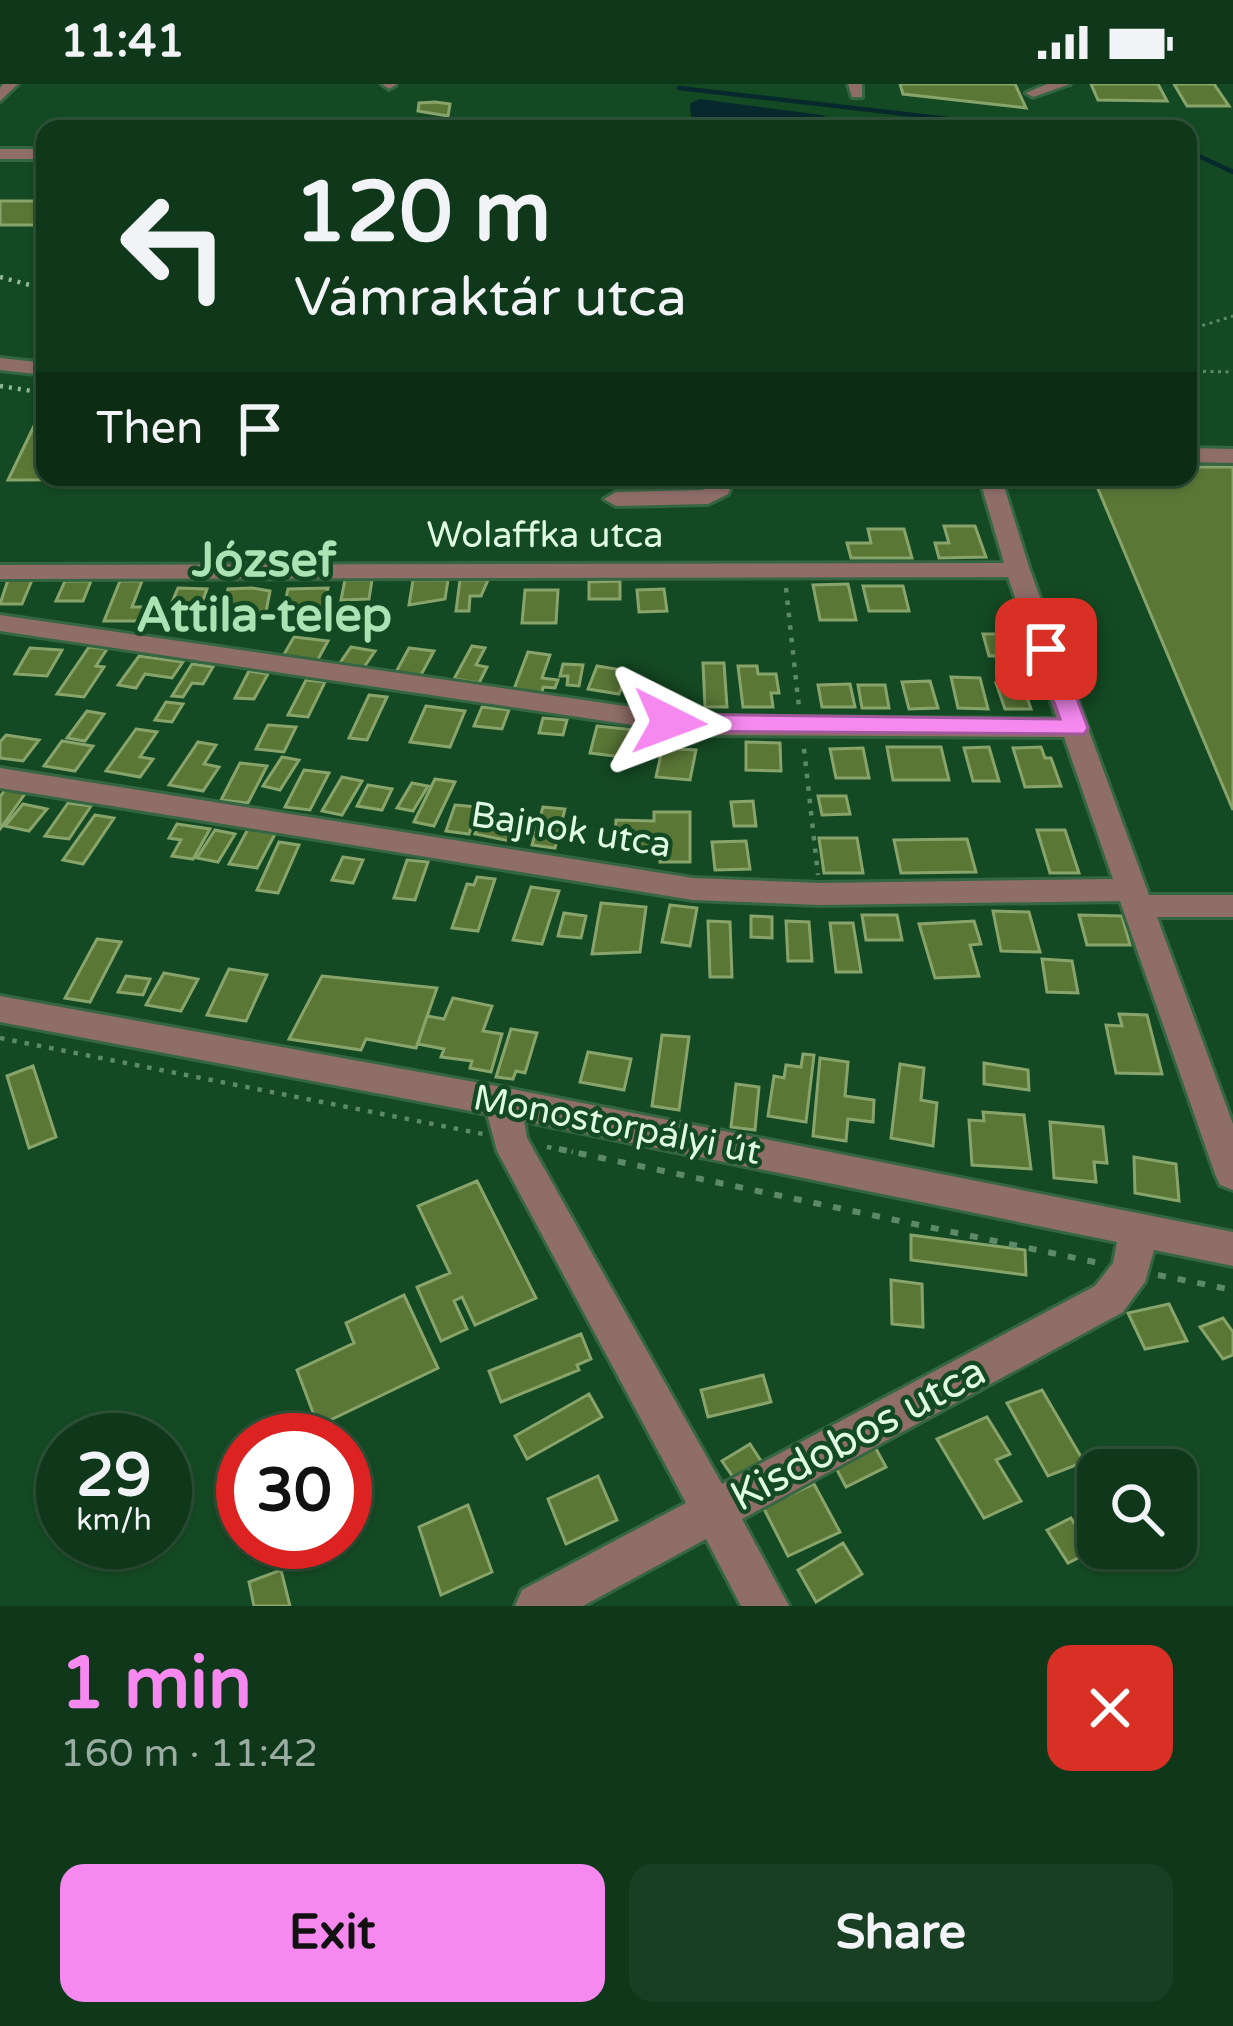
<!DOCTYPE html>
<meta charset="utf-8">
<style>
:root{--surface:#0f381a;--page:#183f23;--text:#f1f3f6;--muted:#9baca2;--line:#2f5239;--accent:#f589ef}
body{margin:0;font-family:"Varela Round",sans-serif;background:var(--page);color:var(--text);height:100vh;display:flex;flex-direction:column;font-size:45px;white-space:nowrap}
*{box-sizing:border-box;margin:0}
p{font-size:39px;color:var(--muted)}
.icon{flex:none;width:66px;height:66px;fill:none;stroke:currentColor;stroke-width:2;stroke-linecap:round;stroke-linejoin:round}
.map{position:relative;height:1522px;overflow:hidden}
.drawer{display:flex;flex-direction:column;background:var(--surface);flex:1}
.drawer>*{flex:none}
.guide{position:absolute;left:36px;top:36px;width:1161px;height:366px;border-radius:24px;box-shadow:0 3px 9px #0004,0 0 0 3px var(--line);background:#0f381a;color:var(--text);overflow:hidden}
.buttons{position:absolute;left:1077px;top:1365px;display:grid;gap:24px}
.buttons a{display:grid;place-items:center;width:120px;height:120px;border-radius:24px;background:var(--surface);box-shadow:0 3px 9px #0004,0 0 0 3px var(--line);font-size:60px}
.speed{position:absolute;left:36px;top:1329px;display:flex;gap:24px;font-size:60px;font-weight:700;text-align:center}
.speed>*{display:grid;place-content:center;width:156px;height:156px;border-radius:50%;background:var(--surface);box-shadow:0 3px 9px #0004,0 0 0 3px var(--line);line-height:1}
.speed small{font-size:30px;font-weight:400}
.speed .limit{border:18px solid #d22;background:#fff;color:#111}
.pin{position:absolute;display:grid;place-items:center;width:102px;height:102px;color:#fff;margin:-51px;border-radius:24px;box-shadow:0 6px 18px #0006}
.me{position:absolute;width:132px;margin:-66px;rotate:93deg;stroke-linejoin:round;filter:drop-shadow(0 0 9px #0008)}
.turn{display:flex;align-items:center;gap:42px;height:252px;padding:0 60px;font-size:54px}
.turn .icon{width:156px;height:156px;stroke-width:2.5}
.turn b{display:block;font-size:84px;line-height:102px}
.then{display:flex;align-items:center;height:114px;padding:0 60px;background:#0003;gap:24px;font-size:45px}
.round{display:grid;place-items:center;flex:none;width:126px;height:126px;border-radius:24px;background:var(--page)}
.head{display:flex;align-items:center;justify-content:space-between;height:204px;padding:0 60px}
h1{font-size:72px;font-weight:700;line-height:90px;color:var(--accent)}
.button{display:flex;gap:24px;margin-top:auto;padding:24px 60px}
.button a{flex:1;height:138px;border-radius:24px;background:var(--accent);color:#111;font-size:48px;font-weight:700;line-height:138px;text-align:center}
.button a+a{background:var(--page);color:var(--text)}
.status{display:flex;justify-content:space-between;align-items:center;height:84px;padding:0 60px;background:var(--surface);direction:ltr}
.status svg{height:33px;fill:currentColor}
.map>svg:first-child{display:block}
.water{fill:#07292e}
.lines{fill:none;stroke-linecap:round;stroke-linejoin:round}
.stream{stroke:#07292e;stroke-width:4.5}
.building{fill:#5a7736;stroke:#89a46b;stroke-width:3}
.minor-casing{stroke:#346642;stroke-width:6}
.path-far2{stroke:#5c8967;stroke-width:3;stroke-dasharray:3 4.5;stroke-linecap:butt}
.path-far1{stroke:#5c8967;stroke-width:4.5;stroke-dasharray:4.5 8;stroke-linecap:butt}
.path{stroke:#5c8967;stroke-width:6;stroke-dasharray:8 12;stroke-linecap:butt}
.minor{fill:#8f6e68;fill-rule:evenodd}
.rail{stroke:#93b99b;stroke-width:4.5;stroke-dasharray:3 6;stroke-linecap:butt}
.route{fill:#f589ef;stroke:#9f599b;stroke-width:3}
.labels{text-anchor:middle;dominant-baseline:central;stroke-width:9;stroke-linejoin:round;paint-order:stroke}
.street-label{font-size:36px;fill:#dffbe3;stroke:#144a23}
.near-street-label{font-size:42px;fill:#dffbe3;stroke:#144a23}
.district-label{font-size:48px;font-weight:bold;fill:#abe3b4;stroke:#144a23}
</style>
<div class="status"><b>11:41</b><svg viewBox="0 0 49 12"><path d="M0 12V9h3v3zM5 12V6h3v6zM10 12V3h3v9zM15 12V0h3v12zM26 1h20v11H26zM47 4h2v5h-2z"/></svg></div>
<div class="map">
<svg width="1233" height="1522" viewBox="0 0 1233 1522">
<rect width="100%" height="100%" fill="#144a23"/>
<!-- water -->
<path class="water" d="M700 15 822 31 830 35 833 45H692L690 19Z"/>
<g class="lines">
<!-- stream -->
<path class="stream" d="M679 4 1035 45
M1188 67 1233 88"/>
</g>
<!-- building -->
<path class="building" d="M900 0H1015L1026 24 903 10Z
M1091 0H1158L1167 17 1098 16Z
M1174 0H1214L1229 22H1187Z
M435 18 450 20 448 32 418 27 419 19Z
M0 117H45V141H0Z
M45 319V393L614 395 8 396Z
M1188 383H1233V726L1093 393H1188Z
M944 442H975L986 473 939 474 935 459H949Z
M868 445H904L912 474H851L847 459H871Z
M8 496H32L22 520H0Z
M345 496H372L369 515 341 516Z
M413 496H448L445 515 409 521Z
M460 496H488L481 512H470L469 527H456Z
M65 497H91L83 517H56Z
M120 497H142L132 523H147L142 537H104Z
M620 497V515H589V498Z
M848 500 856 536H820L813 501Z
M863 502H903L909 527H869Z
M178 504 207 505 200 524 170 523Z
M252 504 270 507 266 528 222 530 228 505Z
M328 504 320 534H296L298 522 284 523 288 505Z
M664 505 667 527 639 528 637 506Z
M525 506H558L556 539H522Z
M983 550H1014L1021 572H989Z
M294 553 328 557 317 577 283 572Z
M472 562 485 564 476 581 487 583 479 599 454 595Z
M89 563 107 565 96 582 104 583 84 613 57 610Z
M351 563 375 567 364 583 340 579Z
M30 564 62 566 47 592 15 590Z
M409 564 434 567 421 591 396 588Z
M528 568 550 571 542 594 558 596 555 604 543 603 542 609 514 605Z
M139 572 183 578 172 594 145 590 136 604 118 601Z
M703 579H724L727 623H705Z
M192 580 213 583 203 600 192 599 183 613 172 612Z
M563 580 583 581 579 602 567 601 568 592H560Z
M597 582 628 587 619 610 588 605Z
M738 582H757L758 590H776L779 609H771L773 623H743Z
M249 587 268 590 254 615 235 614Z
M951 593 980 594 988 625 958 624Z
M306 596 325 598 308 633 288 631Z
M930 597 938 624 909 625 902 598Z
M996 599H1022L1031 625H1005Z
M850 600 855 623H822L818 601Z
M858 601H885L889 624H862Z
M369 611 387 613 367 656 349 654Z
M166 618 183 620 172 638 155 636Z
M426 622 465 627 450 663 410 658Z
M482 623 509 626 502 645 474 642Z
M87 627 104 630 85 657 67 654Z
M543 634 567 636 563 651 539 649Z
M268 641 296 643 284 668 256 665Z
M597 642 636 646 630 674 590 669Z
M136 645 157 648 140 673 153 675 140 693 106 687Z
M6 651 39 656 23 677 0 674V658Z
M665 652 682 654 680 665 696 666 690 696 656 693Z
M62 657 93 662 75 687 44 682Z
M198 658 216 661 204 680 219 683 203 707 169 701Z
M746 658 780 659 781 687 746 686Z
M887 663H941L949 696H893Z
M989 663 999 697H973L964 664Z
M1041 663 1045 674H1051L1061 702 1025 703 1013 664Z
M863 664 869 694H836L830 665Z
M282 673 299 676 280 706 263 702Z
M240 679 267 682 248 719 221 716Z
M304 686 329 689 310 726 285 723Z
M342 693 362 697 342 731 322 727Z
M435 695 455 698 434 742 414 738Z
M412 699 428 702 413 727 397 724Z
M368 701 392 705 382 726 357 722Z
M6 704 27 707 0 745V713Z
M818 712H846L850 730 822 731Z
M753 717 756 742H734L731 718Z
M68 719 91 722 69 755 45 752Z
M23 720 47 725 29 747 5 742Z
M455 721 478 723 469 750 446 747Z
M543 723 565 725 555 764 532 761Z
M487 727 521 733 510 757 475 750Z
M654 728H690V778H660V765H633V755H615L616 736 654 737Z
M95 731 114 734 83 780 63 776Z
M177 740 210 745 193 775 172 772 181 756 169 754Z
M248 745 275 750 257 784 229 780Z
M215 746 235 750 218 778 197 774Z
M1037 746H1065L1079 789H1050Z
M819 754H857L863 789H824Z
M967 755 976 788 901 789 894 756Z
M746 757 750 785 715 786 712 758Z
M279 758 299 761 278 809 257 806Z
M343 773 363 776 353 799 332 796Z
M407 776 428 778 415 816 394 814Z
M477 793 495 795 478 847 452 844 467 800 474 801Z
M531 803 559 807 542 860 513 856Z
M601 819 646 823 640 868 592 870Z
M670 821 697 824 690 862 662 858Z
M993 827 1029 828 1040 868 1001 867Z
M564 829 586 832 581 854 558 852Z
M862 831H897L902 856H866Z
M1079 831 1122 832 1130 861H1087Z
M751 832 772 833V854L751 853Z
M708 837 730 838 732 893H710Z
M786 837 809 838 812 877H788Z
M974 837 981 860 970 861 979 892 935 894 919 840Z
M830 839H853L861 888H836Z
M97 855 121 858 90 918 65 914Z
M1042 875 1072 877 1078 909 1047 908Z
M229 885 267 891 246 937 207 931Z
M164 889 198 895 181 927 146 921Z
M126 892 150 895 143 911 118 908Z
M322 892 437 904 416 964 366 955 361 966 289 955Z
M453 914 492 922 483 947 502 950 491 988 470 984 472 977 441 973 444 965 418 960 427 932 444 935Z
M1119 930 1147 931 1162 990 1116 989 1106 941 1122 942Z
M511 945 537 949 525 989 516 987 513 995 496 993Z
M662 951 689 953 679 1026 652 1022Z
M588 968 631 975 624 1006 580 998Z
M803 970 814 971 806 1038 768 1032 774 992 784 994 786 981 801 983Z
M820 974 848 978 845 1012 874 1016 873 1038 848 1035 846 1057 813 1052Z
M984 979 1028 986 1029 1006 984 1000Z
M900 980 924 984 921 1016 937 1019 933 1062 891 1054Z
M33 982 56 1053 29 1064 7 992Z
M736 1000 759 1003 755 1046 731 1043Z
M983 1028 1024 1031 1031 1085 972 1081 969 1036 984 1037Z
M1050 1038 1103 1043 1107 1079 1094 1078 1096 1098 1054 1094Z
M1134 1073 1176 1080 1179 1117 1135 1109Z
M477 1097 536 1214 475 1241 462 1213 454 1217 467 1245 441 1257 417 1203 450 1189 418 1122Z
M911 1151 1025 1166 1026 1191 911 1176Z
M891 1196 922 1200 923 1243 892 1240Z
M404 1211 438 1284 318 1342 297 1286 354 1259 346 1239Z
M1169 1220 1187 1257 1145 1265 1128 1229Z
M1223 1234 1233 1248V1271L1223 1275 1200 1243Z
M581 1250 591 1275 577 1281 579 1286 501 1318 489 1287Z
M763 1291 771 1318 708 1333 701 1306Z
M1042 1306 1084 1378 1048 1392 1007 1319Z
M589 1310 602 1333 527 1375 515 1352Z
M987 1333 1010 1370 996 1376 1021 1417 984 1434 937 1355Z
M750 1360 763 1380 735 1396 722 1377Z
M875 1363 886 1383 846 1403 835 1382Z
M598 1392 617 1436 566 1460 548 1415Z
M814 1400 840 1448 788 1472 763 1423Z
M468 1421 492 1488 441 1511 419 1443Z
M1071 1434 1092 1467 1068 1479 1047 1446Z
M843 1459 862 1490 816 1518 798 1486Z
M281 1486 290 1522H254L249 1498Z"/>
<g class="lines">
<defs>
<path id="minor" d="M3 0H18L0 17V4Z
M382 0H396V1L389 5Z
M848 0H862V13H852Z
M1047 0H1070L1033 13 1026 9Z
M0 65H45V75H0Z
M0 274 45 279V291L0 286Z
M1188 364 1233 365V379L1188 378Z
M713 393H735L728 410 708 420 616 422 604 415 616 408 703 406Z
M979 393H1001L1030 486 1149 811H1233V833H1157L1233 1040V1106L1220 1101 1215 1090 1120 817 820 821 693 816 0 704V684L693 794 820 799 1113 795 1064 653 700 651 0 547V531L700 633 1057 635 1008 493 0 495V481L1004 479Z
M0 912 502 1003 1233 1148V1182L1154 1166 1145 1198 1123 1228 742 1435 789 1522H741L706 1455 583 1522H515L522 1506 686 1419 497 1067 487 1030 0 938ZM524 1037 1117 1158 1113 1179 1095 1202 722 1400 527 1054Z"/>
</defs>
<!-- minor casing -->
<use href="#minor" class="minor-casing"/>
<!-- path-far2 -->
<path class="path-far2" d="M1188 246 1233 232
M1188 287 1233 288"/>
<!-- path-far1 -->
<path class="path-far1" d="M786 504 799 624
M804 665 818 791
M0 954 483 1050
M547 1063 573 1068"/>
<!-- path -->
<path class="path" d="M559 1065 1099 1179
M1158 1191 1233 1206"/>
<!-- minor -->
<use href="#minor" class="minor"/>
<!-- rail -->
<path class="rail" d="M0 193 45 205
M0 302 45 309"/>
</g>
<!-- route -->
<path class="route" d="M1046 558 1058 565 1088 644 1084 650 669 647 656 638 669 630 1060 635 1035 565Z"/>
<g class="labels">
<!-- street labels -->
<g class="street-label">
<text x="545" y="451">Wolaffka utca</text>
<text transform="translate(571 746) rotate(9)">Bajnok utca</text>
<text transform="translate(617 1041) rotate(11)">Monostorpályi út</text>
</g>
<!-- near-street labels -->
<g class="near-street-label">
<text transform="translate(858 1350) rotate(-28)">Kisdobos utca</text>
</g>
<!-- district labels -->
<g class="district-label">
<text x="264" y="477">József<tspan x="264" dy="55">Attila-telep</tspan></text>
</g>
</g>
</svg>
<div class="buttons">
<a><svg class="icon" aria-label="search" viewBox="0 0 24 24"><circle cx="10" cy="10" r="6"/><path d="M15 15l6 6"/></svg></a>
</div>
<div class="speed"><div>29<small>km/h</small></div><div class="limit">30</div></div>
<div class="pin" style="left:1046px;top:565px;background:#d93025"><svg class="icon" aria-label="arrive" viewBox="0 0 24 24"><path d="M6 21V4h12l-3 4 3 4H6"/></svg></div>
<svg class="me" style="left:669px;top:638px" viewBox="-20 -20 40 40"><path d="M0-17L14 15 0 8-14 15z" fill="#f589ef" stroke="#fff" stroke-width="4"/></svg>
<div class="guide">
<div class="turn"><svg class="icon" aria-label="left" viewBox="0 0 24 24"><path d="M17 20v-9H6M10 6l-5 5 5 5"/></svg><div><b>120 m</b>Vámraktár utca</div></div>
<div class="then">Then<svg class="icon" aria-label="arrive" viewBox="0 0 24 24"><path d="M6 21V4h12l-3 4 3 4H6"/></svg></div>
</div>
</div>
<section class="drawer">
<div class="head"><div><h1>1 min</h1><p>160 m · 11:42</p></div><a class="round" style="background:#d93025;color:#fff"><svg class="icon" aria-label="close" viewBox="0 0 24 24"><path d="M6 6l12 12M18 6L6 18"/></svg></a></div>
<div class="button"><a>Exit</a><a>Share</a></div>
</section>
